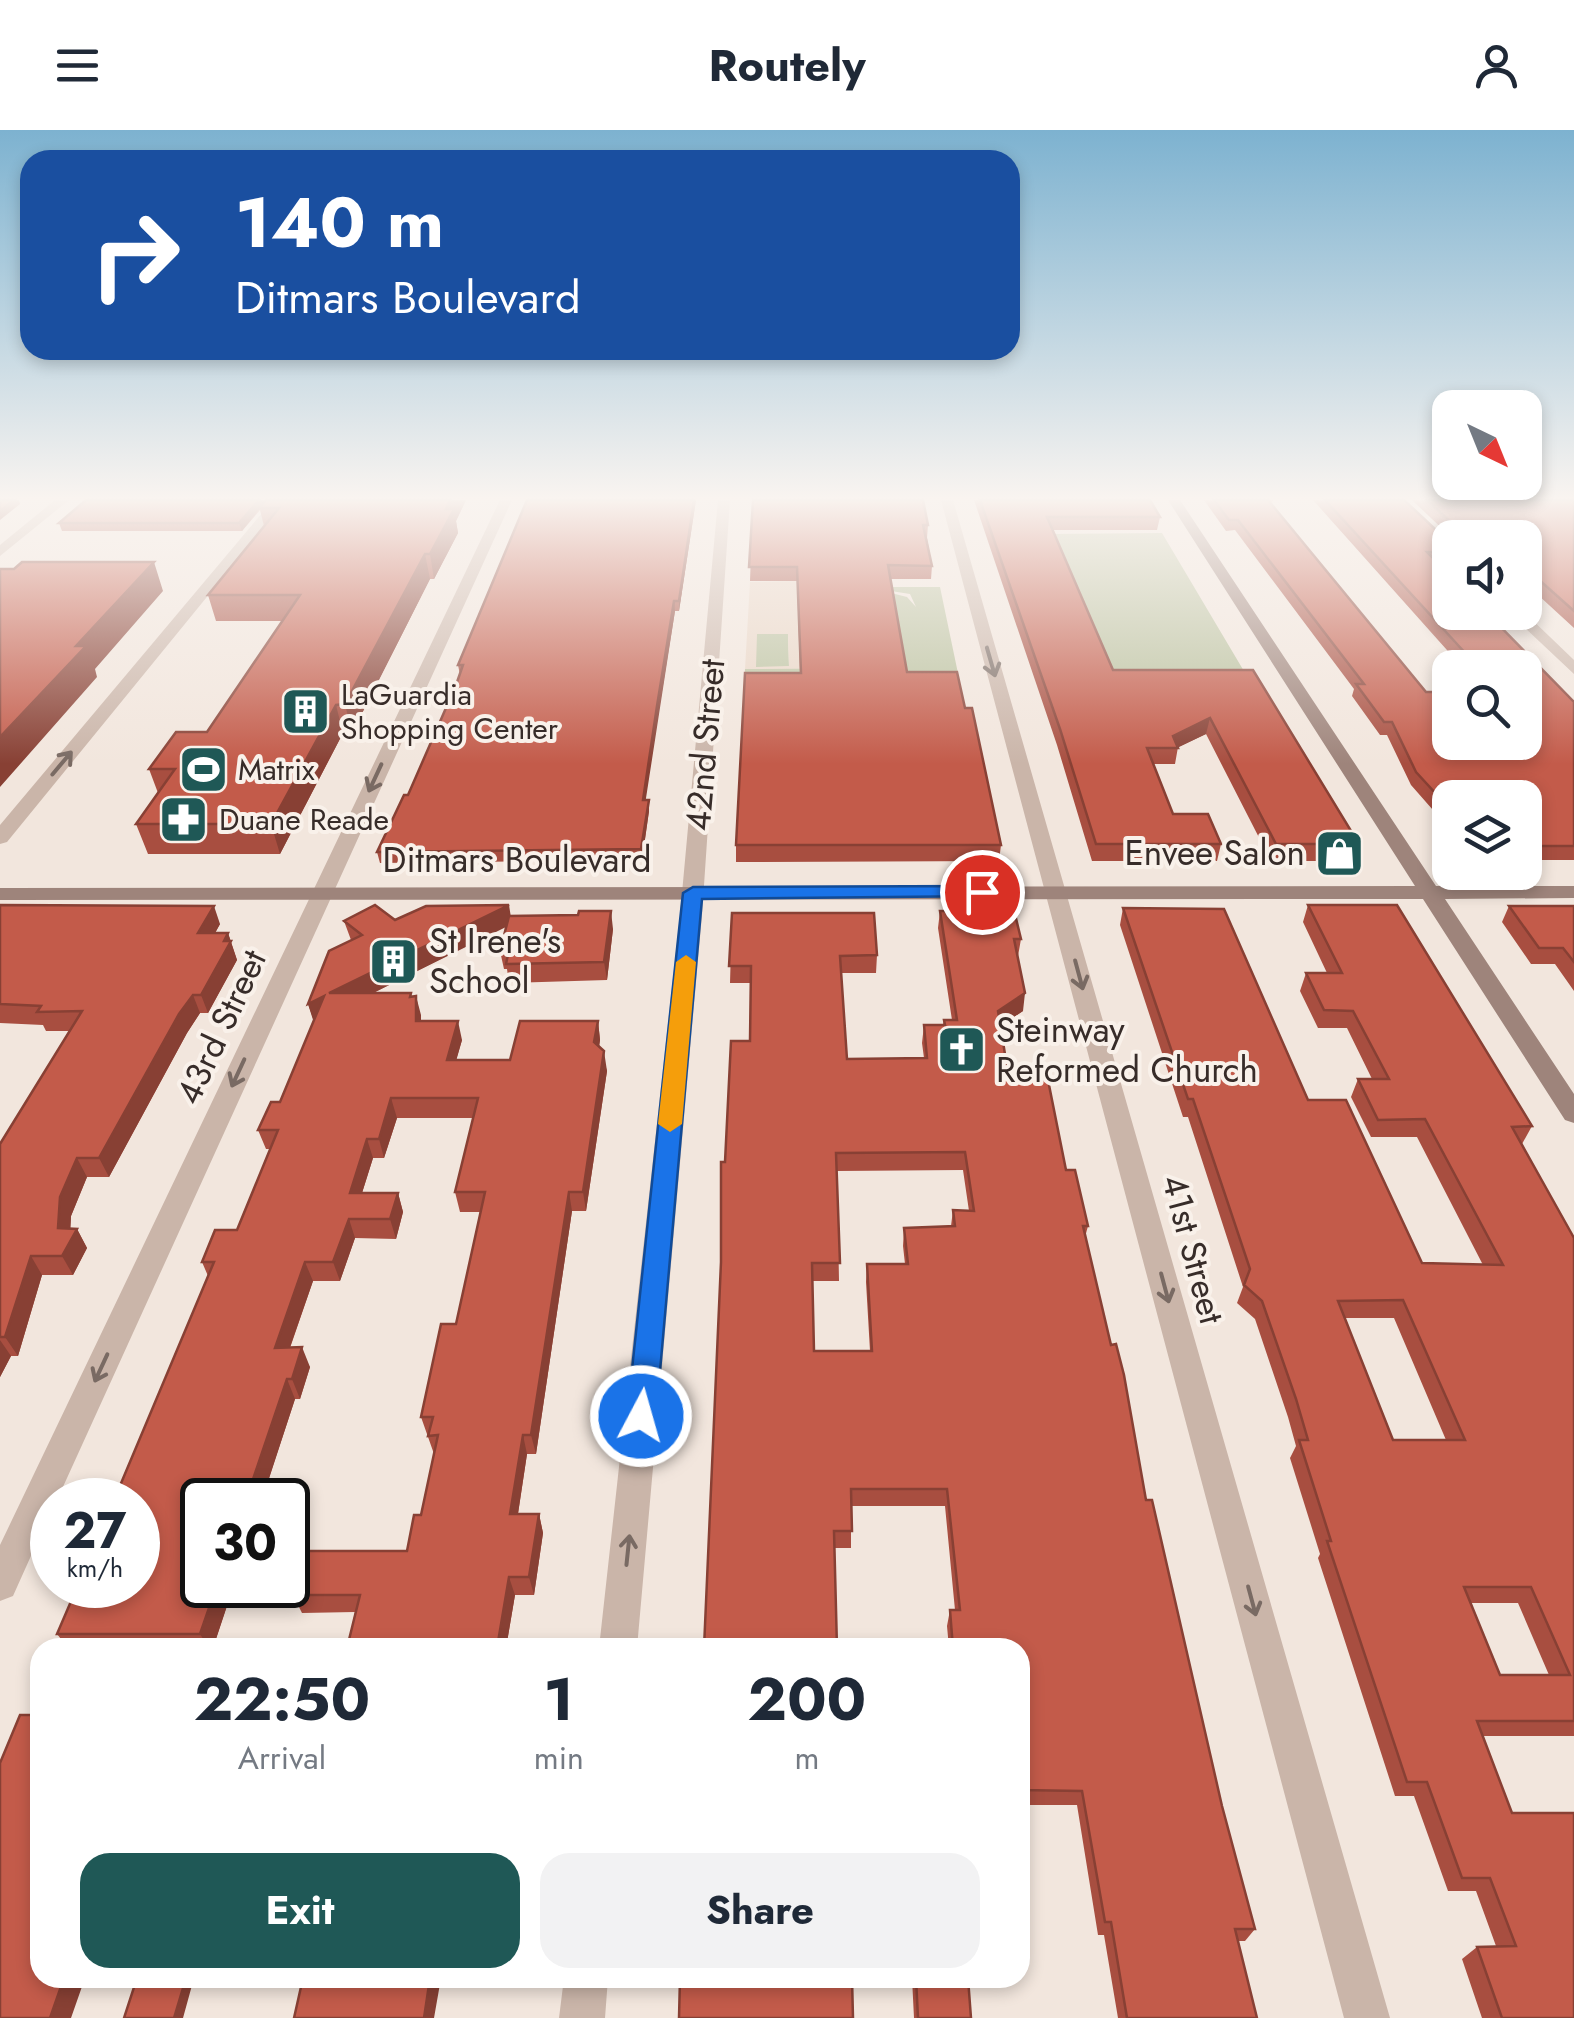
<!DOCTYPE html>
<style>
:root{--surface:#fff;--page:#f2f2f3;--text:#1f2937;--muted:#747a83;--accent:#1f5856}
body{margin:0;font-family:Jost,sans-serif;background:var(--page);color:var(--text);height:100vh;display:flex;flex-direction:column;font-size:38px;white-space:nowrap}
*{box-sizing:border-box;margin:0}
p{font-size:32px;color:var(--muted)}
.icon{flex:none;width:55px;height:55px;fill:none;stroke:currentColor;stroke-width:2;stroke-linecap:round;stroke-linejoin:round}
.map{position:relative;flex:1;overflow:hidden}
.side{position:absolute;left:30px;top:1508px;width:1000px;height:350px;display:flex;flex-direction:column;background:var(--surface);border-radius:30px;box-shadow:0 5px 15px #0003}
.side>*{flex:none}
.top-card{position:absolute;left:20px;top:20px;width:1000px;height:210px;border-radius:30px;box-shadow:0 5px 15px #0003;background:#1a4fa0;color:#fff;overflow:hidden}
.needle{width:65px;rotate:137deg}
.tools{position:absolute;left:1432px;top:260px;display:grid;gap:20px}
.tools a{display:grid;place-items:center;width:110px;height:110px;border-radius:20px;background:var(--surface);box-shadow:0 5px 15px #0003;font-size:50px}
.speed{position:absolute;left:30px;top:1348px;display:flex;gap:20px;font-size:50px;font-weight:700;text-align:center}
.speed>*{display:grid;place-content:center;width:130px;height:130px;border-radius:50%;background:var(--surface);box-shadow:0 5px 15px #0003;line-height:1}
.speed small{font-size:25px;font-weight:400}
.speed .limit{border:5px solid #111;border-radius:15px;background:#fff;color:#111}
.pin{position:absolute;display:grid;place-items:center;width:85px;height:85px;color:#fff;margin:-42px;border:5px solid #fff;border-radius:50%;box-shadow:0 2px 10px #0007}
.me{position:absolute;width:110px;margin:-55px;rotate:6deg;stroke-linejoin:round;filter:drop-shadow(0 0 8px #0008)}
.turn{display:flex;align-items:center;gap:35px;height:210px;padding:0 50px;font-size:45px}
.turn .icon{width:130px;height:130px;stroke-width:2.5}
.turn b{display:block;font-size:70px;line-height:85px}
.eta{display:flex;justify-content:space-evenly;align-items:center;height:170px;text-align:center}
.eta b{font-size:60px;font-weight:700;line-height:70px}
.primary-button{display:flex;gap:20px;margin-top:auto;padding:20px 50px}
.primary-button a{flex:1;height:115px;border-radius:30px;background:var(--accent);color:#fff;font-size:40px;font-weight:700;line-height:115px;text-align:center}
.primary-button a+a{background:var(--page);color:var(--text)}
header{display:flex;justify-content:space-between;align-items:center;height:130px;padding:0 50px;background:var(--surface);font-size:45px;font-weight:700}
.map>svg:first-child{display:block}
.green{fill:#b9c19e}
.plaza{fill:#e9d5c5;fill-rule:evenodd}
.lines{fill:none;stroke-linecap:round;stroke-linejoin:round}
.street{fill:#cab5a9;fill-rule:evenodd}
.secondary{fill:#9e847b;fill-rule:evenodd}
.wall{fill:#a84e40;fill-rule:evenodd}
.shaded-wall{fill:#884034}
.building{fill:#c35b4a;stroke:#884034;stroke-width:2.5;fill-rule:evenodd}
.oneway{stroke:#796a63}
.route{fill:#1a73e8;stroke:#114b97;stroke-width:2.5}
.slow{fill:#f59e0b}
.labels{text-anchor:middle;dominant-baseline:central;stroke-width:8;stroke-linejoin:round;paint-order:stroke}
.far-poi-label{font-size:30px;fill:#372c29;stroke:#f9f1ea;text-anchor:start}
.street-label{font-size:35px;fill:#372c29;stroke:#f9f1ea}
.poi-label{font-size:35px;fill:#372c29;stroke:#f9f1ea;text-anchor:start}
</style>
<header><svg class="icon" aria-label="menu" viewBox="0 0 24 24"><path d="M4 6h16M4 12h16M4 18h16"/></svg>Routely<svg class="icon" aria-label="person" viewBox="0 0 24 24"><circle cx="12" cy="8" r="4"/><path d="M4 21q1-7 8-7t8 7"/></svg></header>
<div class="map">
<svg width="1574" height="1888" viewBox="0 0 1574 1888">
<rect width="100%" height="100%" fill="#f2e6dd"/>
<!-- green -->
<path class="green" d="M1162 403 1251 553H1112L1049 404Z
M890 457H940L960 553 744 556 745 539 756 538V504H788L789 537H764L902 538 891 463 907 467 916 477 910 464 891 461Z"/>
<!-- plaza -->
<path class="plaza" d="M802 451 803 466H797L798 479 820 521H799L800 536 903 538 745 539 750 452ZM757 504H788L789 536 756 537Z"/>
<g class="lines">
<!-- street -->
<path class="street" d="M55 370H69L0 426V415Z
M273 370H286L7 712 0 714V695Z
M500 370H512L57 1370H52V1379L13 1466 0 1471V1415Z
M718 370H730L702 785 637 1518H599L680 785Z
M941 370H953L1390 1888H1344Z
M1508 482H1524L1574 530V544Z
M564 1848H608L605 1888H559Z"/>
<!-- secondary -->
<path class="secondary" d="M1168 370H1180L1436 756H1574V768L1445 769 1574 964V993L1565 990 1423 769 0 770V758L1415 756Z"/>
</g>
<!-- wall -->
<path class="wall" d="M86 370H466L456 391 458 403 434 449H430L352 603H343L280 724H148L136 694 158 663 149 639 207 602 282 491H216L208 465 264 396 260 380 242 401H62L59 393Z
M696 370 679 481H675L658 586 645 670H649V681L642 730 380 733 377 722 408 665 460 545 458 535Z
M753 370 928 395 927 408 932 436 931 449H890L907 542 1001 715 999 731 736 732V715L800 543 797 451H750Z
M974 370H1150L1160 387 1157 400H1053L1113 540H1253L1359 714 1353 731H1271L1206 604 1178 617 1175 634H1153L1173 684 1221 714 1217 731H1092L1057 615Z
M1204 370H1274L1270 373 1450 612 1525 538H1463L1313 370H1404L1450 413V433H1438L1574 572V730H1525V668H1450V711L1444 703 1447 696 1411 655 1387 605H1380L1352 566 1354 559 1235 400 1226 401Z
M1412 370H1574V498L1525 453V408H1452Z
M0 775 220 794 215 803H228L237 830 208 883H200L187 903 109 1047H87L71 1086 70 1098 77 1099 87 1118 73 1145H42L18 1226H11L0 1247V1014L70 901H46L43 895 0 893Z
M1308 775 1532 996 1522 1014 1574 1108V1606H1482L1574 1888H1482L1462 1829 1477 1817 1496 1816 1476 1761H1448L1414 1666H1395L1318 1428 1320 1424 1290 1328 1296 1316 1288 1287 1255 1189 1237 1173 1243 1157 1188 987H1183L1120 795 1123 778 1308 970 1422 1133 1483 1135 1417 1007H1371L1351 967 1358 949H1372L1347 898H1318L1300 861 1306 843H1327L1303 792ZM1345 1188H1394L1446 1310H1393ZM1470 1473H1518L1549 1545H1500Z
M1509 776H1574V861L1555 834H1531L1502 792Z
M940 781 1021 809 1018 826 1023 881 1000 896 1009 949 1066 1040 1088 1096 1085 1107 1146 1370 1222 1676 1255 1799 1245 1811H1238L1257 1888H1118L1104 1805H1098L1077 1675H1020V1518H949L947 1496 950 1480H955L945 1376H851V1418H835L725 1032 750 911 751 853H730L732 783 877 825 876 843H841L847 929 924 928 922 913 924 895H943L944 890H952L938 798ZM963 1040 969 1081 953 1080 951 1096 904 1098 903 1116 905 1134H867L866 1152 870 1221H814L812 1151H839L837 1041Z
M510 786 613 799 607 850 509 853 507 839H504L500 821 506 796 373 863 416 866 421 891 462 910 456 930H510L598 891 600 910 599 916 607 941 586 1081H572L536 1324H527L518 1384H539L543 1403 534 1465H515L506 1518H347L355 1482 302 1483 293 1465 407 1421 421 1385 434 1324 421 1287 456 1194 480 1082H460L455 1062 473 988H397L384 1028H373L362 1063H398L403 1082 396 1109 355 1108 340 1151H313L290 1218 310 1237 300 1269H295L213 1518H68L57 1504 208 1146 202 1132 237 1100 270 1019H266L258 1000 280 972 314 891 308 874 351 810 344 791Z
M912 1848H968L971 1888H914Z"/>
<!-- shaded-wall -->
<path class="shaded-wall" d="M14 370H19L20 374 0 390V381Z
M259 370H266L242 401 239 393Z
M450 370H466L456 391 458 403 434 449 430 424 446 379Z
M694 370H696L679 481V471Z
M425 424 430 449 352 603 345 574Z
M154 432 163 461 95 539 97 547 0 657V607L76 516Z
M674 471 675 481 644 681 643 670Z
M336 575 343 603 280 724 271 694Z
M1210 588 1206 604 1177 618 1173 606Z
M649 670V681L642 730 641 719Z
M509 775 512 794 335 882 329 863Z
M214 776 220 794 205 821 198 803Z
M611 781 613 799 607 850 604 832Z
M228 803 237 830 208 883 201 865Z
M1025 863 1023 881 996 899 998 881Z
M193 865 200 883 187 903 109 1047 99 1028 179 884Z
M324 866 314 893 308 874Z
M416 866 421 885V910L416 891Z
M458 891 462 910 451 949 447 930Z
M598 891 600 910 597 931 594 912Z
M604 921 607 941 586 1081 583 1062Z
M391 968 397 988 384 1028 379 1009Z
M367 1009 373 1028 356 1082 350 1063Z
M77 1028 87 1047 71 1086 70 1111 77 1099 87 1118 73 1145 62 1126 58 1098 60 1067Z
M569 1062 572 1081 536 1324 531 1305Z
M398 1063 403 1082 396 1109 390 1089Z
M349 1089 355 1108 340 1151 333 1132Z
M31 1126 42 1145 18 1226 5 1207Z
M305 1132 313 1151 283 1237 275 1218Z
M0 1210 11 1226 0 1247Z
M302 1217 310 1237 300 1269 292 1249Z
M287 1249 295 1269 262 1370H246Z
M523 1305 527 1324 515 1403 510 1384Z
M539 1384 543 1403 534 1465 529 1447Z
M509 1447 515 1465 506 1518H497Z
M217 1455H234L213 1518H209L200 1504Z
M64 1848H85L71 1888H50Z
M186 1848H194L183 1888H174Z
M430 1848H441L434 1888H424Z"/>
<!-- building -->
<path class="building" d="M0 370H14L0 381Z
M86 370H259L239 393H59Z
M266 370H450L446 379H454L430 424H425L345 574 336 575 271 694H136L175 639H149L176 602H207L300 465H208L279 378H259Z
M527 370H694L679 471H674L657 576 643 670H649L641 719 377 722 404 665H408L456 555 463 535H458Z
M753 370H923L928 395H923L932 436 888 435 907 542H957L965 578H972L1001 715H736L745 543H801L797 437H749Z
M980 370H1150L1160 387H1047L1113 540H1253L1359 714H1276L1210 588 1173 606 1178 618H1147L1173 684H1208L1221 714H1096L1060 599Z
M1214 370H1268L1426 562H1450V612H1525V538H1479L1325 370H1404L1450 413V422H1427L1450 445V482H1486L1574 572V716H1525V668H1450V679L1416 642 1392 592H1384L1356 554H1364L1238 390H1229Z
M1427 370H1574V481L1527 439H1525V408H1456V397Z
M22 432H154L76 516H86L0 607V439H14Z
M1012 772 1021 809H1014L1025 863 998 881 1009 949 1048 950 1066 1040H1075L1088 1096H1083L1111 1215 1116 1214 1124 1245 1146 1370H1152L1222 1676 1255 1799H1235L1257 1888H1127L1111 1792H1105L1082 1661 1020 1660V1518H953L950 1480H960L947 1359H851L852 1401H834L837 1518H704L721 1132V1032H725L731 911H750L751 836H729L732 783H874L877 825 840 826 847 929 927 928 924 895H945L944 890H957L940 781H995ZM965 1022 974 1081 953 1080 955 1096 904 1098 908 1134H867L872 1221H814L812 1133H840L836 1023Z
M0 775 214 776 198 803H228L224 811H231L201 865H193L179 884 99 1028H77L60 1067 58 1098 77 1099 62 1126H31L5 1207H0V1014L82 881 37 882 41 876 0 874Z
M375 775 395 790 426 776 509 775 329 863H411L410 867 416 866V891H458L447 930H510L520 891H598L594 912 604 921 583 1062H569L531 1305H523L510 1384H539L529 1447H509L497 1518H347L360 1465H293L306 1421H407L414 1385H421L438 1305 428 1306 433 1287H421L441 1194H456L485 1062H455L478 968H391L379 1009H367L350 1063H398L390 1089H349L333 1132H305L275 1218 302 1217 292 1249H287L246 1370H202V1455H217L200 1504H57L78 1455H138V1370H114L214 1132H202L215 1100H237L278 1000H258L271 972H280L324 866 308 874 329 821 362 805 344 791Z
M1308 775H1397L1532 996 1512 997 1574 1108V1591H1477L1512 1683H1574V1888H1502L1477 1817 1516 1816 1490 1748H1462L1427 1652H1407L1327 1411H1331L1299 1310H1308L1296 1269 1262 1171 1244 1155 1250 1139 1193 969H1188L1123 778 1224 779 1308 970H1346L1422 1133 1503 1135 1425 989 1378 990 1358 949H1389L1353 881 1324 880 1306 843H1342ZM1403 1170 1465 1310H1393L1338 1171ZM1464 1457H1531L1570 1545H1500Z
M1509 776H1574V832L1563 818H1539Z
M579 781H611L604 832 506 834 509 820 500 821 509 786 578 785Z
M20 1585H40V1848H64L50 1888H0V1633Z
M137 1848H186L174 1888H124Z
M303 1848H430L424 1888H294Z
M680 1848H852L853 1888H679Z
M916 1848H968L971 1888H918Z"/>
<!-- one-way arrows -->
<defs><path id="oneway-shaft" d="M-6 0H5M1.5-3L5.5 0L1.5 3" fill="none" stroke-width="1.6" stroke-linecap="round" stroke-linejoin="round" transform="scale(2.5)"/></defs>
<g class="oneway">
<use href="#oneway-shaft" transform="translate(991 532) rotate(74)"/>
<use href="#oneway-shaft" transform="translate(62 633) rotate(-50)"/>
<use href="#oneway-shaft" transform="translate(375 648) rotate(115)"/>
<use href="#oneway-shaft" transform="translate(1079 845) rotate(75)"/>
<use href="#oneway-shaft" transform="translate(238 943) rotate(115)"/>
<use href="#oneway-shaft" transform="translate(1165 1158) rotate(75)"/>
<use href="#oneway-shaft" transform="translate(101 1238) rotate(115)"/>
<use href="#oneway-shaft" transform="translate(628 1420) rotate(-84)"/>
<use href="#oneway-shaft" transform="translate(1252 1471) rotate(75)"/>
</g>
<!-- sky -->
<linearGradient id="sky" x2="0" y2="1"><stop stop-color="#7db2d0"/><stop offset="0.58" stop-color="#f9f4f0"/><stop offset="1" stop-color="#f9f4f0" stop-opacity="0"/></linearGradient>
<rect width="1574" height="634" fill="url(#sky)"/>
<!-- route -->
<path class="route" d="M982 756 989 758V766L702 769 656 1286 652 1295 641 1299 631 1295 627 1286 683 763 693 757Z"/>
<!-- slow -->
<path class="slow" d="M686 825 696 832 682 994 670 1002 658 994 676 832Z"/>
<!-- icons -->
<defs>
<symbol id="building-square" viewBox="-11 -11 22 22"><rect x="-9" y="-9" width="18" height="18" rx="4" fill="#1f5856" stroke="#f9f1ea"/><path d="M-4-6H4V6H1V3H-1V6H-4ZM-2.5-4.3h1.7v1.8h-1.7ZM.8-4.3h1.7v1.8H.8ZM-2.5-1h1.7V.8h-1.7ZM.8-1h1.7V.8H.8Z" fill="#fff"/></symbol>
<symbol id="stadium-square" viewBox="-11 -11 22 22"><rect x="-9" y="-9" width="18" height="18" rx="4" fill="#1f5856" stroke="#f9f1ea"/><path d="M0-5a6.5 5 0 1 0 0 10a6.5 5 0 1 0 0-10ZM-3.5-1.8h7v3.6h-7Z" fill="#fff"/></symbol>
<symbol id="pharmacy-square" viewBox="-11 -11 22 22"><rect x="-9" y="-9" width="18" height="18" rx="4" fill="#1f5856" stroke="#f9f1ea"/><path d="M-2-6h4v4h4v4h-4v4h-4v-4h-4v-4h4Z" fill="#fff"/></symbol>
<symbol id="shop-square" viewBox="-11 -11 22 22"><rect x="-9" y="-9" width="18" height="18" rx="4" fill="#1f5856" stroke="#f9f1ea"/><path d="M-5-2.5h2.3a2.7 3.5 0 0 1 5.4 0H5L5.5 6h-11ZM-1.5-2.5h3a1.5 2.3 0 0 0-3 0Z" fill="#fff"/></symbol>
<symbol id="church-square" viewBox="-11 -11 22 22"><rect x="-9" y="-9" width="18" height="18" rx="4" fill="#1f5856" stroke="#f9f1ea"/><path d="M-1.2-6h2.4v3.5h3.3v2.4h-3.3V6h-2.4V-.1h-3.3v-2.4h3.3Z" fill="#fff"/></symbol>
</defs>
<g fill-rule="evenodd">
<use href="#building-square" x="278" y="554" width="55" height="55"/>
<use href="#stadium-square" x="176" y="612" width="55" height="55"/>
<use href="#pharmacy-square" x="156" y="662" width="55" height="55"/>
<use href="#shop-square" x="1312" y="696" width="55" height="55"/>
<use href="#building-square" x="366" y="804" width="55" height="55"/>
<use href="#church-square" x="934" y="892" width="55" height="55"/>
</g>
<g class="labels">
<!-- far-poi labels -->
<g class="far-poi-label">
<text x="341" y="564">LaGuardia<tspan x="341" dy="34">Shopping Center</tspan></text>
<text x="238" y="639">Matrix</text>
<text x="219" y="689">Duane Reade</text>
</g>
<!-- street labels -->
<g class="street-label">
<text transform="translate(705 615) rotate(-85)">42nd Street</text>
<text x="517" y="730">Ditmars Boulevard</text>
<text transform="translate(221 897) rotate(-65)">43rd Street</text>
<text transform="translate(1193 1119) rotate(75)">41st Street</text>
</g>
<!-- poi labels -->
<g class="poi-label">
<text x="1305" y="723" text-anchor="end">Envee Salon</text>
<text x="429" y="811">St Irene's<tspan x="429" dy="40">School</tspan></text>
<text x="996" y="900">Steinway<tspan x="996" dy="40">Reformed Church</tspan></text>
</g>
</g>
</svg>
<div class="tools">
<a><svg class="needle" viewBox="-14 -14 28 28"><path d="M0-13l5 13h-10z" fill="#e53935"/><path d="M0 13l5-13h-10z" fill="#747a83"/></svg></a>
<a><svg class="icon" aria-label="sound" viewBox="0 0 24 24"><path d="M4 9h4l5-4v14l-5-4H4zM17 9q2 3 0 6"/></svg></a>
<a><svg class="icon" aria-label="search" viewBox="0 0 24 24"><circle cx="10" cy="10" r="6"/><path d="M15 15l6 6"/></svg></a>
<a><svg class="icon" aria-label="layers" viewBox="0 0 24 24"><path d="M12 4l9 5-9 5-9-5zM3 14l9 5 9-5"/></svg></a>
</div>
<div class="speed"><div>27<small>km/h</small></div><div class="limit">30</div></div>
<div class="pin" style="left:982px;top:762px;background:#d93025"><svg class="icon" aria-label="arrive" viewBox="0 0 24 24"><path d="M6 21V4h12l-3 4 3 4H6"/></svg></div>
<svg class="me" style="left:641px;top:1286px" viewBox="-20 -20 40 40"><circle r="17" fill="#1a73e8" stroke="#fff" stroke-width="3"/><path d="M0-11L8 9 0 5-8 9z" fill="#fff"/></svg>
<div class="top-card">
<div class="turn"><svg class="icon" aria-label="right" viewBox="0 0 24 24"><path d="M7 20v-9h11M14 6l5 5-5 5"/></svg><div><b>140 m</b>Ditmars Boulevard</div></div>
</div>
<section class="side">
<div class="eta">
<div><b>22:50</b><p>Arrival</p></div>
<div><b>1</b><p>min</p></div>
<div><b>200</b><p>m</p></div>
</div>
<div class="primary-button"><a>Exit</a><a>Share</a></div>
</section>
</div>
